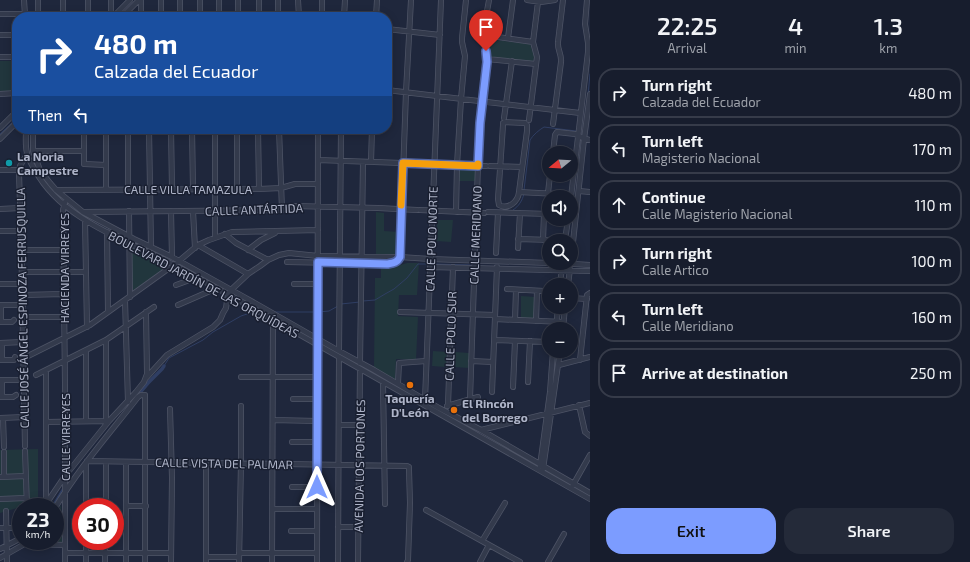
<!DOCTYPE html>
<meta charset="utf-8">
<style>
:root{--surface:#171d2d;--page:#242a39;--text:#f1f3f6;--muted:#9ea2aa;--line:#363b49;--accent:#7c9cff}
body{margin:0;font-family:"Exo 2",sans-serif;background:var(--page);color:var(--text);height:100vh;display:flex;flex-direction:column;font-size:15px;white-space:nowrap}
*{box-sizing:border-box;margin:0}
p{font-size:13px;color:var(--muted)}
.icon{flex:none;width:22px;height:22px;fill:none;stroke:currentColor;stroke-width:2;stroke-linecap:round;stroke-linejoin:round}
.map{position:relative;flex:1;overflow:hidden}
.drawer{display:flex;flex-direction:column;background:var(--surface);width:380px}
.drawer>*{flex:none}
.top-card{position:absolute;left:12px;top:12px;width:380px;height:122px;border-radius:16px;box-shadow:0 2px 10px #0003,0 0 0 1px var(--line);background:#1a4fa0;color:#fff;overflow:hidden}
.needle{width:26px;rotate:252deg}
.controls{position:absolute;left:542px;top:146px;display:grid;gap:8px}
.controls a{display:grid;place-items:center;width:36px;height:36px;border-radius:50%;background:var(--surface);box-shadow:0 2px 10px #0003,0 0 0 1px var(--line);font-size:20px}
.speed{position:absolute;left:12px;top:498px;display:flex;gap:8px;font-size:20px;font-weight:700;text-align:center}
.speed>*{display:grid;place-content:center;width:52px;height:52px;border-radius:50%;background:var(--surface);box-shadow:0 2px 10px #0003,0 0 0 1px var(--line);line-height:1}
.speed small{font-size:10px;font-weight:400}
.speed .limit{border:6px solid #d22;background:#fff;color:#111}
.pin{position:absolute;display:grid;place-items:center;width:34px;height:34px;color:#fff;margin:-41px -17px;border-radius:50% 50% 50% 0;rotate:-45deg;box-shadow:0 0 4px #0007}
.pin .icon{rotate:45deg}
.me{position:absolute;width:44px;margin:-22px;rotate:0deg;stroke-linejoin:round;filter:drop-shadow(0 0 3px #0008)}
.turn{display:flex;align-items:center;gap:14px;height:84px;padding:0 16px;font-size:18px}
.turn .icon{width:52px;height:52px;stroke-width:2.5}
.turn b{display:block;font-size:28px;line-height:34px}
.then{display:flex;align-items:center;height:38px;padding:0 16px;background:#0003;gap:8px;font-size:15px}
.eta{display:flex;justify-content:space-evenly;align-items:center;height:68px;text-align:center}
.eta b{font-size:24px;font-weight:600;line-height:28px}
.primary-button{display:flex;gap:8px;margin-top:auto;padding:8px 16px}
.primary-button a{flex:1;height:46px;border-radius:16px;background:var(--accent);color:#111;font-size:16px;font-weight:600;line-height:46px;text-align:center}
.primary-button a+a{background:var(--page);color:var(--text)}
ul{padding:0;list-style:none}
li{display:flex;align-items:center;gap:12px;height:50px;margin:0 8px 6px;padding:0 8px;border:2px solid var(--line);border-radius:16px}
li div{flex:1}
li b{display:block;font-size:15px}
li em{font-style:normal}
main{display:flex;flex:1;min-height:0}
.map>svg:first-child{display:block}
.green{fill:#21363d}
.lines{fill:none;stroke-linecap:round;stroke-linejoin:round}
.stream{stroke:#2f3e63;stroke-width:1}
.canal{stroke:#2f3e63;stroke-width:3.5}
.minor-casing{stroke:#4e5466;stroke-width:6}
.minor{stroke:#333a4c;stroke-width:4.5}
.route-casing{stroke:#5165a6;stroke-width:10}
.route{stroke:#7c9cff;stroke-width:7}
.slow{stroke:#f59e0b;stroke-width:7}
.culture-dot{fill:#0f9aa8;stroke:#191f30;stroke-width:1.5}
.food-dot{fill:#e8710a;stroke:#191f30;stroke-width:1.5}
.labels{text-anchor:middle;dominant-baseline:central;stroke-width:3;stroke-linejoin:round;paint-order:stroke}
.poi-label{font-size:12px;font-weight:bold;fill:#aeb4c8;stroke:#191f30;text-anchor:start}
.street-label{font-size:12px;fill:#aeb4c8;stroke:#191f30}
</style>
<main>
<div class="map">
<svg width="590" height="562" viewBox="0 0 590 562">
<rect width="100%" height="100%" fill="#1f273c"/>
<!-- green -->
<path class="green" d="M487 39 530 44 534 56 533 63 491 58 486 47Z
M0 61H17V93L0 94Z
M458 168H476V181H458Z
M376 212 384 213V231L400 232 398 256 376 255Z
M437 220H453L451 242 436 241Z
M131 247 169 267 131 295Z
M407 263H419L417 295H399L398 316 418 317 416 360 396 359 395 380 374 367 375 278H381V267H394Z
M521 296 535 297 534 319H521Z
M433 351 447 352 446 367 432 366Z
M455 352 469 353V368L454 367Z
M38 449V502L0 513V450Z
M61 505 63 544 35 543 37 541H55V516Z"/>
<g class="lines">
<!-- stream -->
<path class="stream" d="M588 95 590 74
M0 134 17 118
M524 190 530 140C533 135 539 130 544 127L576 131
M513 210C519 206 522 201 524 194
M481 211H488
M472 258 474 216
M433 264 472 265
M363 301 375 300 385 294 394 289 407 278 418 264H429
M341 304 360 302
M275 312H316
M319 312 329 311 338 306
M164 366 169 358 203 340 213 332 241 316 247 314 258 313"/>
<!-- canal -->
<path class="canal" d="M137 396 148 383 162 369 164 366
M53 507 65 487"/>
<defs>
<path id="minor" d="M24 0 25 15
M63 0V17
M111 0V17
M141 0V17
M161 0V17
M180 0V17
M200 0V17
M219 0V17
M238 0V17
M259 0V17
M278 0V16
M298 0 299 17
M527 0 541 2 555 0
M0 14H25
M38 17V0
M88 17V0
M113 17 130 0
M122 17 139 0
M275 17 278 16 292 17
M322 17V0
M344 17 345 0
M376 17 377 0
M387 29 440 35
M0 35H17
M484 35 533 42
M508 38 513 0
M0 57H17
M487 59 536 64
M387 90 580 113
M0 94 17 93
M504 118 512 61
M529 120 537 57 533 42 538 2
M553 124 561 62C562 55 557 49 558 42L563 0
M0 128 17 111
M26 129C26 137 25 146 27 153 28 159 32 165 35 170 59 215 114 236 158 257 181 268 204 282 228 294L590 499
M33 129V151L40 170 50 183 56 190 83 212 134 239 172 257 244 297 339 351 374 370 439 408 481 430 590 493
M84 129V164L106 165
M128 129V190
M149 129 151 247
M171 129 172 189
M192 129 193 189
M215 129V237
M258 129 259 189
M279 129 282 210
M26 132 33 130 175 129
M0 139 17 122
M33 151H84
M553 153 555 135 557 132 575 134 583 138 590 140
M318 160 486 166
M371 162 372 129
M490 166 522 167
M0 170H19
M106 189V129
M237 189V129
M57 190 259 189 281 188 295 184H318
M579 191 590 192
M519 192 527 131V125L525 123 505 122 503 123V125L498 199 499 205C508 210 518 202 519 192L558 194
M548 193 550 175
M571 197 588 52V43L585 24 587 0
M65 202 63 210 65 385V562
M0 209 20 208
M420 210 484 213
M129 211 130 297
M171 211 172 257
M193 211 195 248
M83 212 282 210 294 206 378 208 417 210
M456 212 457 165 461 99 465 56 462 42V38L466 0
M488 212 549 214
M85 220 87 327
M0 231H21
M107 232 108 312
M225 234 236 243 268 260
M518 239 552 240
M543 240 544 214
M565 241 568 219
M198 245 248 274
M518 248 520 213
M21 250H63
M248 250 261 240 275 233
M496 253 498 213
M571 261 584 139 590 94
M287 262 387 264 393 263 398 261 400 257 406 92 411 0
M558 263 590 265
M430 267 590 271
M22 272H86
M0 284H22
M294 284H318
M176 285 187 281 191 274
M560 285 562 267
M568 285 570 269
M507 289 544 291
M22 295 64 294
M571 298 587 299
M125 300 128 402
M0 305H23
M1 305V322
M178 305 217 288
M400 312 495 315
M23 317H64
M495 319 563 322
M515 320 516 290
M536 321 537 291
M0 322H12L14 320
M556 329 558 307
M563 329 565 307
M106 340V421
M494 340 549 342
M0 343 23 342
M2 343V360
M339 351 341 129
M24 358 90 325 179 261 198 245 209 240 232 232 318 230
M0 360H14L15 357
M580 360 587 295 590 293
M471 361 493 362
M360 363 363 162
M559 365 590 357
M46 370V503
M36 375 106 340 154 307
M241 377H318
M146 378 167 355 213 327 220 320 223 313 226 308 228 294 231 290 248 274 260 266 268 260 279 255 289 253 318 256 400 257 430 259 549 263
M0 380H24
M2 380V397
M383 382 385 504
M528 382 530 341
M398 383 399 363 426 361
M513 387 515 341
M492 392 497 267
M0 397H13L16 395
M293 399H318
M470 399 478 165 481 123 487 62C488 54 484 47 483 39 483 27 487 13 489 0
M425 400 441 0
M448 405 453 267
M579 405 585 432 590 436
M447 406 478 397
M170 409 172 478 171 562
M0 418 25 417
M3 418 4 447
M273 420 317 421
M86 421V351
M46 422 108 421
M339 425H360
M481 430 590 403
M292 442H317
M25 446 21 231 19 174 20 166 27 154
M25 451 27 507
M4 452V476
M87 461 407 466 409 467V470L410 503 408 560 407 562
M86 464V507
M540 466 550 392 553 351
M543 469 560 351
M0 477 26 476
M573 485 590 455
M292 487H317
M0 499 26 498
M126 506H146
M44 507 65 476 109 421 136 392 144 382 147 374 146 312
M106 507V462
M55 508C79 468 110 433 138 397L141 395H145V562
M273 509H317
M426 510 520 562
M6 511 7 562
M338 527H358
M0 528H21
M291 531H317
M482 541 505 503
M27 544 65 545
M0 549 21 538
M65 553H171
M239 553H317
M206 557H239
M0 558 28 542
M86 562V541
M105 562V541
M126 562V462
M206 562V463
M239 562 241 463V406
M272 562 273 319
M317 562 318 129
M338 562 339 357
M358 562 360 369
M480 562 489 545
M548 562 564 534"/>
</defs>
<!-- minor casing -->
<use href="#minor" class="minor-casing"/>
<!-- minor -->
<use href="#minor" class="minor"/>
</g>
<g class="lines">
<defs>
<path id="route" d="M317 487 318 262 387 264C393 263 397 263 400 257L403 163 478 166 480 123 487 62 486 51"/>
</defs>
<!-- route casing -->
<use href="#route" class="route-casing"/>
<!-- route -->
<use href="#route" class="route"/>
<!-- slow -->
<path class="slow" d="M401 205 403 163 478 166V164"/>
</g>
<!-- markers -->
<circle class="culture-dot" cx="9" cy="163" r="4"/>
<g class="food-dot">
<circle cx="410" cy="385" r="4"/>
<circle cx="454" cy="410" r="4"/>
</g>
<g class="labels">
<!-- poi labels -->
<g class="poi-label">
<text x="17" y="156">La Noria<tspan x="17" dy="14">Campestre</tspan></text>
<text x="410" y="398" text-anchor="middle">Taquería<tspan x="410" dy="14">D'León</tspan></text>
<text x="462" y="403">El Rincón<tspan x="462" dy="14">del Borrego</tspan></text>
</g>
<!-- street labels -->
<g class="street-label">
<text x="188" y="189">CALLE VILLA TAMAZULA</text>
<text transform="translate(254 209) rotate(-2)">CALLE ANTÁRTIDA</text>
<text transform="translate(475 235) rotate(-88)">CALLE MERIDIANO</text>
<text transform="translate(431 239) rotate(-88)">CALLE POLO NORTE</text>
<text transform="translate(64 268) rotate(-90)">HACIENDA VIRREYES</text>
<text transform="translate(204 284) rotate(28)">BOULEVARD JARDÍN DE LAS ORQUÍDEAS</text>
<text transform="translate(22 308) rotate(-91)">CALLE JOSÉ ÁNGEL ESPINOZA FERRUSQUILLA</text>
<text transform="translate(450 336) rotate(-88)">CALLE POLO SUR</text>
<text transform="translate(65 437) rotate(-90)">CALLE VIRREYES</text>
<text transform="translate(224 463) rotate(1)">CALLE VISTA DEL PALMAR</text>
<text transform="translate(359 466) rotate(-89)">AVENIDA LOS PORTONES</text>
</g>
</g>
</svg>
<div class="controls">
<a><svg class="needle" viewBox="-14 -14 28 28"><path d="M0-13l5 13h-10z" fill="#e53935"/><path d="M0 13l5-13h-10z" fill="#9ea2aa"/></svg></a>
<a><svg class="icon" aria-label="sound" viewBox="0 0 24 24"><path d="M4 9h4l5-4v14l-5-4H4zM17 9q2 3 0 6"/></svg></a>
<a><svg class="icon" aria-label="search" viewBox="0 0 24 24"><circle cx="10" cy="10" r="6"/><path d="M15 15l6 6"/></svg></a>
<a>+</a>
<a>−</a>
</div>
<div class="speed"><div>23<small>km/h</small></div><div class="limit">30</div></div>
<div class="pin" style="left:486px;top:51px;background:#d93025"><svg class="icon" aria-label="arrive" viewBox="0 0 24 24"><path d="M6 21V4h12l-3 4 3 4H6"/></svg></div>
<svg class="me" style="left:317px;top:487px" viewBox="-20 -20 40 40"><path d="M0-17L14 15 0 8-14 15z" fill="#7c9cff" stroke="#fff" stroke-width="4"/></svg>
<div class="top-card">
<div class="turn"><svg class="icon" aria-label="right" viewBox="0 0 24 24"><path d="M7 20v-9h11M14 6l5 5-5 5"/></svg><div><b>480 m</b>Calzada del Ecuador</div></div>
<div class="then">Then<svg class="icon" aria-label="left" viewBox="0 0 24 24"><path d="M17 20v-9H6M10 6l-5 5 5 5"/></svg></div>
</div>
</div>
<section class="drawer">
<div class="eta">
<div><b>22:25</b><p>Arrival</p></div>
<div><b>4</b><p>min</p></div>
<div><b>1.3</b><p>km</p></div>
</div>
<ul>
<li><svg class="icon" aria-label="right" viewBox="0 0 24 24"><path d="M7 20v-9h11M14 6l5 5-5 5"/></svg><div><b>Turn right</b><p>Calzada del Ecuador</p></div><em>480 m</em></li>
<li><svg class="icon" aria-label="left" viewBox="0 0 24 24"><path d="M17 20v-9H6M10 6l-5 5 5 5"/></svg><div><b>Turn left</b><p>Magisterio Nacional</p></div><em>170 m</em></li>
<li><svg class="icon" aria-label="ahead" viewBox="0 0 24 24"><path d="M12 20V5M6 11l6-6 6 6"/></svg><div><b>Continue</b><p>Calle Magisterio Nacional</p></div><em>110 m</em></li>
<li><svg class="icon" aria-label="right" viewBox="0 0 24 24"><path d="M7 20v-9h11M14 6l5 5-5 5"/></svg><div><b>Turn right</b><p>Calle Artico</p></div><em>100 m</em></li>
<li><svg class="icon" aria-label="left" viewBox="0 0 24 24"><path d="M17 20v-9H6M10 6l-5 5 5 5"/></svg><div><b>Turn left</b><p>Calle Meridiano</p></div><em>160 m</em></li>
<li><svg class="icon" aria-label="arrive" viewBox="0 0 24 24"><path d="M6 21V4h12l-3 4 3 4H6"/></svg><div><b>Arrive at destination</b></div><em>250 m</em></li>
</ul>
<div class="primary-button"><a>Exit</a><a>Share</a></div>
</section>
</main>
